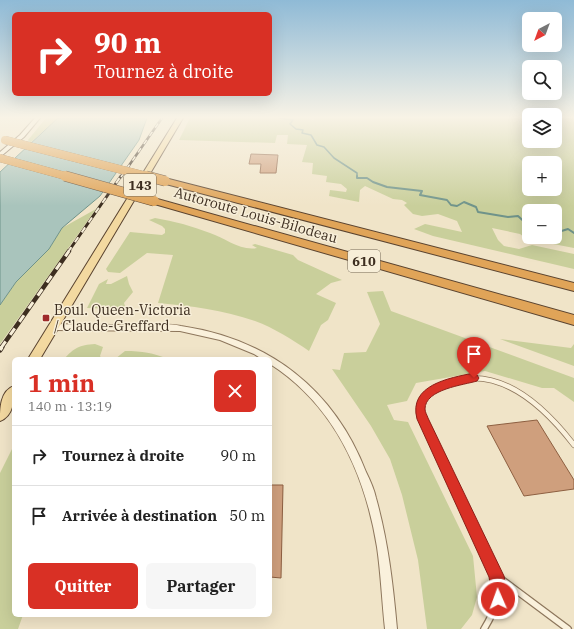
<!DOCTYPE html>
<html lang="fr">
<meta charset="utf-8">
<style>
:root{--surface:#fff;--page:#f6f6f6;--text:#222;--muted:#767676;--line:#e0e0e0;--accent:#d93025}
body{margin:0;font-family:"IBM Plex Serif",serif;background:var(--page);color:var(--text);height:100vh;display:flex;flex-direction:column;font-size:15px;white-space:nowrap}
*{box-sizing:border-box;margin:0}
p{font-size:13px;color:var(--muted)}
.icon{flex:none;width:22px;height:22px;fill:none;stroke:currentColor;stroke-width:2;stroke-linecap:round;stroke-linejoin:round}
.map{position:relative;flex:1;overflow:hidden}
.side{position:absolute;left:12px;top:357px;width:260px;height:260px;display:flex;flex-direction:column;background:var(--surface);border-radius:6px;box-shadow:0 4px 16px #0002}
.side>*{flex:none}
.guide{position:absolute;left:12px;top:12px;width:260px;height:84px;border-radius:6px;box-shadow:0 4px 16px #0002;background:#d93025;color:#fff;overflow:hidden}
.needle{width:26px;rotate:221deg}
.fabs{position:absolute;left:522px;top:12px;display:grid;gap:8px}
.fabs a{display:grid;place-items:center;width:40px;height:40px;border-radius:6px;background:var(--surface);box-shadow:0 4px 16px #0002;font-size:20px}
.pin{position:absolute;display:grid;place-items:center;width:34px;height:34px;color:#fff;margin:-41px -17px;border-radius:50% 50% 50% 0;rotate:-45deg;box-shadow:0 0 4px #0007}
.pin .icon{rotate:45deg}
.me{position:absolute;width:44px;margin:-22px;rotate:358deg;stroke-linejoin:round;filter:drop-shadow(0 0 3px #0008)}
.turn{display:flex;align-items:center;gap:14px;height:84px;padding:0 16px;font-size:18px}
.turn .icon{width:52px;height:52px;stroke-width:2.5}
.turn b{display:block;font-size:28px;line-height:34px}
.round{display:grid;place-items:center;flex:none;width:42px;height:42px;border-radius:6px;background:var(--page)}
.summary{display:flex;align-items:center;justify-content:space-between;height:68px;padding:0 16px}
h1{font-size:24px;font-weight:700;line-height:30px;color:var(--accent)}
.cta{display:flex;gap:8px;margin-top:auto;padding:8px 16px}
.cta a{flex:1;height:46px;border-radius:6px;background:var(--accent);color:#fff;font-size:16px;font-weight:700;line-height:46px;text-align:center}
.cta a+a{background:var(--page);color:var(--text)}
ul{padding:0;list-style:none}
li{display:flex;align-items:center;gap:12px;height:60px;padding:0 16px;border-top:1px solid var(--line)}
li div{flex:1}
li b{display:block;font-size:15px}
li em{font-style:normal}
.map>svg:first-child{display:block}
.green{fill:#c9cf9b;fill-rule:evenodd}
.water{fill:#a9c4bc;stroke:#6f938a}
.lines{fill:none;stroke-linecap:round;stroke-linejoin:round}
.stream-far1{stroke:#6f938a;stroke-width:1.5}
.stream{stroke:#6f938a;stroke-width:2}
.building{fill:#cf9f7d;stroke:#8d5f41}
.lane-far1-casing{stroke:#8d765c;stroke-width:6}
.lane-casing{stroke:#8d765c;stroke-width:8}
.street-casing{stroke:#8d765c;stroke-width:2}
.secondary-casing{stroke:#6f573f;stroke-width:2}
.primary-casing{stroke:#5b4430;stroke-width:2}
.highway-casing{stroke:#5b4430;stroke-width:2}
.lane-far1{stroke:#faf1dc;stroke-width:4.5}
.lane{stroke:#faf1dc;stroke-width:5.5}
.street{fill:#faf1dc;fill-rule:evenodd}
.secondary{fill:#faf1dc;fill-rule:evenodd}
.primary{fill:#f3d9a0;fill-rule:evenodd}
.highway{fill:#e0a458;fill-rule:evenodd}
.rail-far3-casing{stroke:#3d2e20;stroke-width:2.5}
.rail-far2-casing{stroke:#3d2e20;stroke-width:3}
.rail-far1-casing{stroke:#3d2e20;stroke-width:4.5}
.rail-casing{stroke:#3d2e20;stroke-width:5}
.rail-far3{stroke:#f7eed8;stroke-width:1.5;stroke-dasharray:5;stroke-linecap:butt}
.rail-far2{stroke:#f7eed8;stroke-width:2;stroke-dasharray:6;stroke-linecap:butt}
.rail-far1{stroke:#f7eed8;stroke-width:3;stroke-dasharray:8;stroke-linecap:butt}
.rail{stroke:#f7eed8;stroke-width:3.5;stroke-dasharray:11;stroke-linecap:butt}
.highway-bridge-far1-casing{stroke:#5b4430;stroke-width:8;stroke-linecap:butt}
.highway-bridge-casing{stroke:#5b4430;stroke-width:11;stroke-linecap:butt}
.highway-bridge-far1{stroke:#e0a458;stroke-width:8}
.highway-bridge{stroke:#e0a458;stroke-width:10}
.route{fill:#d93025;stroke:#8d1f18}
.poi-dot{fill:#9e2a2b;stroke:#f7eed8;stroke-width:1.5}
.labels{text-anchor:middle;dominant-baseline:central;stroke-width:3;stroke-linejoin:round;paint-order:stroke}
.shield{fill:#f7eed8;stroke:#756857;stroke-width:1}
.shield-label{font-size:13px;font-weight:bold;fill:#3d2e20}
.street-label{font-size:14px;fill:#3d2e20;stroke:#f7eed8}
.poi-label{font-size:14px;fill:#3d2e20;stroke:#f7eed8;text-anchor:start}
</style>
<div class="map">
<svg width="574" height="629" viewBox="0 0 574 629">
<rect width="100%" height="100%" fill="#f0e4c8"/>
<!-- green -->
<path class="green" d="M46 118H58L30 143 28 140Z
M190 118H306L314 120 315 118H529V141H555V118H574V248L527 239 520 234 492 228 498 240 504 246 519 249 532 245 574 254V269L433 236 414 229 425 224 462 232 457 221 438 214 422 216 413 214 404 205 407 203 402 200 393 199 365 186 360 190 359 202 329 196 330 190 346 192 347 189 341 184 326 182 327 176 312 174 313 163 302 162 307 145 287 144 288 135H277L275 143 179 140ZM529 163H555V189H529ZM529 211H555V237H529Z
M96 209 0 344V305L16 282 49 249 62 228Z
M155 218C174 221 192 226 210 233 225 238 240 251 257 248L252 245 255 244 293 255 298 260 342 280 331 283 316 294 336 303 328 320 321 325 309 351C293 340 274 328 255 321 223 310 191 306 158 303L173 255 147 253 120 273 108 272 106 269 130 232 162 235 165 233V229L162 226 149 220Z
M127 276 129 284 133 292 124 303 125 306 121 309 87 308 99 284 108 279 106 284H111Z
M383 291 391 311 574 378V402L554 388H542L485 371 416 383 407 401 387 405 394 420 408 422 473 556 477 597 472 615 461 629H427L418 560 402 495 390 459 371 426 332 369 340 370 344 353 366 352 380 324 367 292Z
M500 339 571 348 574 344V366Z
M95 344 103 347 100 356 102 359H64C74 348 79 345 95 344Z
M125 351C143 351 152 353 169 359H115Z
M14 445V615H23L18 629H0V473Z"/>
<!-- water -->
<path class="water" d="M58 118H147L139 140 100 196 62 228 49 249 16 282 0 305V172Z"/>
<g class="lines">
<!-- stream-far1 -->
<path class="stream-far1" d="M279 118 293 120 290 124 296 129 303 130 302 133 311 135 317 145 324 147 334 158 357 173V177"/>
<!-- stream -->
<path class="stream" d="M357 176V178H367L373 182 387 187 422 191 420 195 447 200 451 205 457 206 464 202 476 207 478 212 508 217 518 216 529 226
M555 233 568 229 574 233"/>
</g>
<!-- building -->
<path class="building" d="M251 154 278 155 276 173H260L261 164H249Z
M537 420 574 480V489L524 496 487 426Z
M270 485H283L281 578 270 577Z"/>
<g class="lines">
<defs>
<path id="lane-far1" d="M447 471C440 457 421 425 421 410 420 398 431 391 441 386 495 360 543 405 574 445"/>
<path id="lane" d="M447 470 497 576C500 597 495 611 484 629
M497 576 568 629"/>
<path id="street" d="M54 324C82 325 111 325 139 325 153 325 168 323 181 326 269 339 334 389 366 472 370 480 374 489 376 498 388 541 393 584 397 629H385C382 602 381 574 377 547 365 474 334 405 270 364V359H262L254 354 220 340 180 331 54 330 51 329 50 327 51 325Z"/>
<path id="secondary" d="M35 118H40L24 137 0 157V152L20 135Z"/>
<path id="primary" d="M177 118H183L40 359H28Z
M14 386C14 399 14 416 0 421 0 409 0 391 14 386Z"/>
<path id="highway" d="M165 178 574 283V291L162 183 161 181 162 179Z
M154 198 574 315V325L151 203 149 201Z"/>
</defs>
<!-- lane-far1 casing -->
<use href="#lane-far1" class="lane-far1-casing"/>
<!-- lane casing -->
<use href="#lane" class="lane-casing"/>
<!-- street casing -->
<use href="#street" class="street-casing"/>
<!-- secondary casing -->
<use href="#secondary" class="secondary-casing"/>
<!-- primary casing -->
<use href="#primary" class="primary-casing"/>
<!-- highway casing -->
<use href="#highway" class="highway-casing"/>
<!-- lane-far1 -->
<use href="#lane-far1" class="lane-far1"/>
<!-- lane -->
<use href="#lane" class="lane"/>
<!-- street -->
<use href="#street" class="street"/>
<!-- secondary -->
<use href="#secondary" class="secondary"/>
<!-- primary -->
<use href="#primary" class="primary"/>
<!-- highway -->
<use href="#highway" class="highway"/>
<defs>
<path id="rail-far3" d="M121 177 162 118"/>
<path id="rail-far2" d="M68 252 121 176"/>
<path id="rail-far1" d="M1 348 69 251"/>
<path id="rail" d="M0 350 2 347"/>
</defs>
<!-- rail-far3 casing -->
<use href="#rail-far3" class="rail-far3-casing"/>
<!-- rail-far2 casing -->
<use href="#rail-far2" class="rail-far2-casing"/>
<!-- rail-far1 casing -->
<use href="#rail-far1" class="rail-far1-casing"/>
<!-- rail casing -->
<use href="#rail" class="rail-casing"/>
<!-- rail-far3 -->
<use href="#rail-far3" class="rail-far3"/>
<!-- rail-far2 -->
<use href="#rail-far2" class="rail-far2"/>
<!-- rail-far1 -->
<use href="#rail-far1" class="rail-far1"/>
<!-- rail -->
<use href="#rail" class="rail"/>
<defs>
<path id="highway-bridge-far1" d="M5 140 150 177
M0 158 69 177"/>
<path id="highway-bridge" d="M65 176 154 201
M146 176 165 181"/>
</defs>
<!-- highway-bridge-far1 casing -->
<use href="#highway-bridge-far1" class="highway-bridge-far1-casing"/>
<!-- highway-bridge casing -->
<use href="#highway-bridge" class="highway-bridge-casing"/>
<!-- highway-bridge-far1 -->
<use href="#highway-bridge-far1" class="highway-bridge-far1"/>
<!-- highway-bridge -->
<use href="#highway-bridge" class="highway-bridge"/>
</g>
<!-- sky -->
<linearGradient id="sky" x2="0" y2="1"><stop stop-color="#8fbad6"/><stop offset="0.57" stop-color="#f8f3e6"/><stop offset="1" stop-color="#f8f3e6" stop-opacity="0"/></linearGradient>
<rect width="574" height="206" fill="url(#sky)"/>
<!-- route -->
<path class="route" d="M474 373 477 375 479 378 477 381C464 385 425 389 425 409 425 412 427 415 428 418L504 576C506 586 508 595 504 605L498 607 493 605C489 596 491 586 489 577L417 419C408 385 449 378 474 373Z"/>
<!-- markers -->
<rect class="poi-dot" x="42" y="314" width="8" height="8" rx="2"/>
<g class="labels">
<!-- shield labels -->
<g class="shield">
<rect x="124" y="174" width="32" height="22" rx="3"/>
<rect x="348" y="250" width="32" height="22" rx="3"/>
</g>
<g class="shield-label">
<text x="140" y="185">143</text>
<text x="364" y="261">610</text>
</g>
<!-- street labels -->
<g class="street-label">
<text transform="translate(256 215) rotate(16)">Autoroute Louis-Bilodeau</text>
</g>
<!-- poi labels -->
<g class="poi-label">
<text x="54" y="310">Boul. Queen-Victoria<tspan x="54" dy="16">/ Claude-Greffard</tspan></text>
</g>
</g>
</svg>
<div class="fabs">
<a><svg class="needle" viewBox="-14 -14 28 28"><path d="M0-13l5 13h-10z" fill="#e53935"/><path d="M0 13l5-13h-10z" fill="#767676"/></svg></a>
<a><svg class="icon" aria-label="search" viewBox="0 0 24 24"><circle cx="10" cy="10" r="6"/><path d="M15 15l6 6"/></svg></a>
<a><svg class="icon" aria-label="layers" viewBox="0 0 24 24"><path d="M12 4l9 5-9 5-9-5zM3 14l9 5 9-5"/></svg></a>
<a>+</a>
<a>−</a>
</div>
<div class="pin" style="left:474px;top:378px;background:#d93025"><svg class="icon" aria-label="arrive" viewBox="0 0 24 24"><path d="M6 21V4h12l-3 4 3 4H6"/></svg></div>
<svg class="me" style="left:498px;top:599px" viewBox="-20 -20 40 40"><circle r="17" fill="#d93025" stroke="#fff" stroke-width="3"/><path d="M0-11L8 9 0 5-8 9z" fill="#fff"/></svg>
<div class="guide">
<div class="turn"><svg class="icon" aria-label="right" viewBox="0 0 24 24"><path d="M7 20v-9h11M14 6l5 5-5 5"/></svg><div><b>90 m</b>Tournez à droite</div></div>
</div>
<section class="side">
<div class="summary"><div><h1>1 min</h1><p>140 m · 13:19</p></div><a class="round" style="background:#d93025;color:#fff"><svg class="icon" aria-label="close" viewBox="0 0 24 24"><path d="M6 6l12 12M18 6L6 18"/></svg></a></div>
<ul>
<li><svg class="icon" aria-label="right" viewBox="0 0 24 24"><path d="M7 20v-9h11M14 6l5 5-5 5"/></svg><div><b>Tournez à droite</b></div><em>90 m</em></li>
<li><svg class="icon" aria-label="arrive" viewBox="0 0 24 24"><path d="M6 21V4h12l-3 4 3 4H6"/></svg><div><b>Arrivée à destination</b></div><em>50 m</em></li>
</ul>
<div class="cta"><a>Quitter</a><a>Partager</a></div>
</section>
</div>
